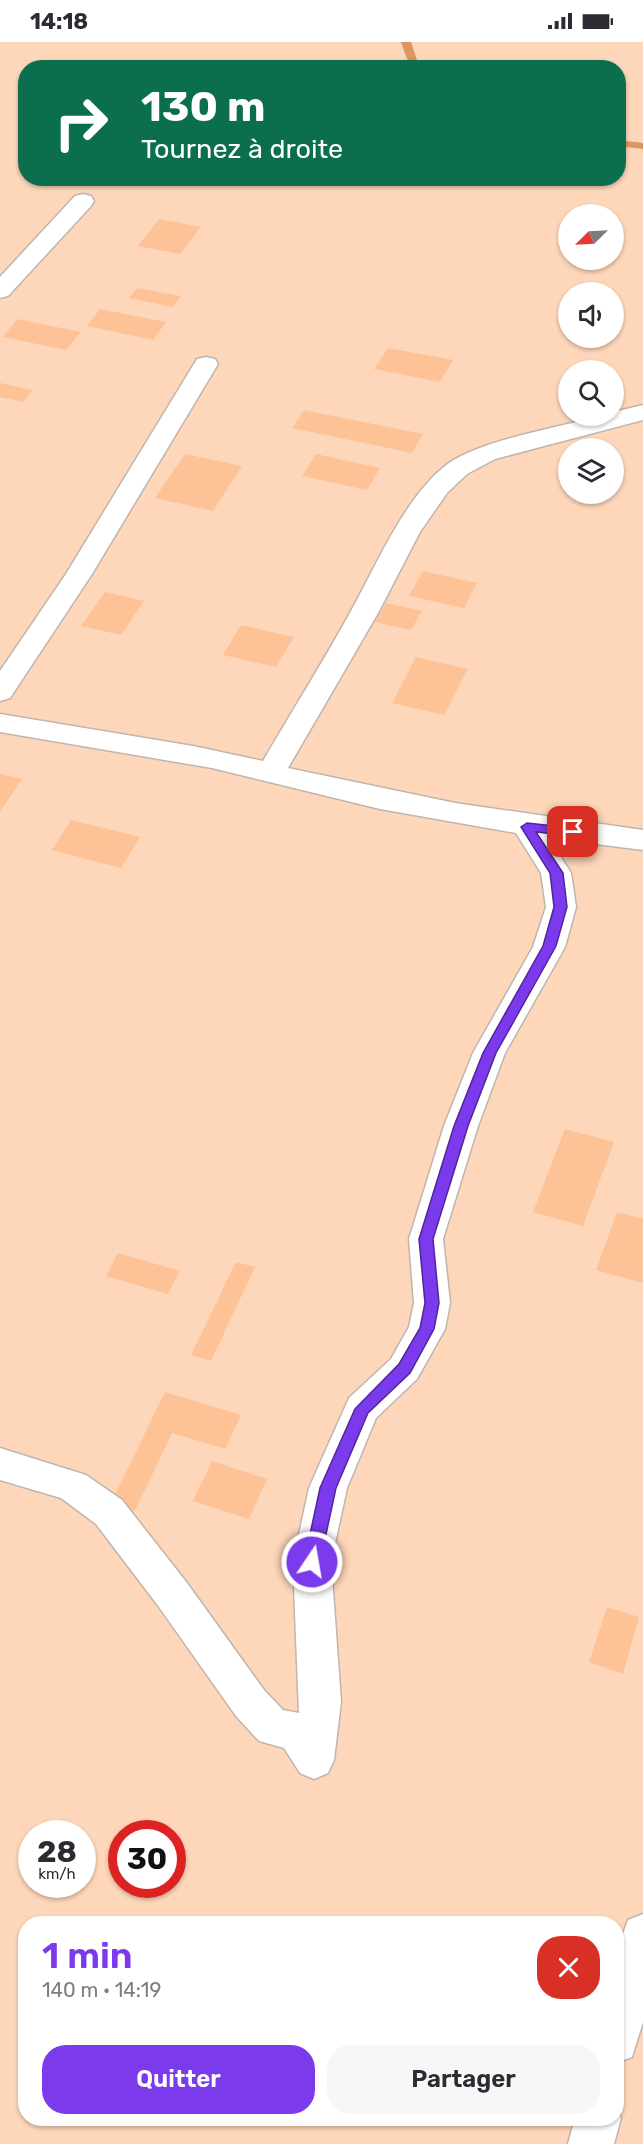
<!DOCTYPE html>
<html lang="fr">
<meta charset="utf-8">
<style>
:root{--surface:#fff;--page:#f7f7f7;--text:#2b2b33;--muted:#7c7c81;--accent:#7c3aed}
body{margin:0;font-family:Rubik,sans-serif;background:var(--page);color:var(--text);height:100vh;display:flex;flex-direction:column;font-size:22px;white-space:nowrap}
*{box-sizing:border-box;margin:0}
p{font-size:20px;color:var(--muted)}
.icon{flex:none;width:33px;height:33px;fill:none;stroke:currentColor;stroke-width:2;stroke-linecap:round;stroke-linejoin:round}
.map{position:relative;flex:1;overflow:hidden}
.side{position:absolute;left:18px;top:1874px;width:606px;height:210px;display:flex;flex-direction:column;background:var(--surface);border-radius:24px;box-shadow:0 2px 4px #0004}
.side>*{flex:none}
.top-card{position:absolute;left:18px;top:18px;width:608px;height:126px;border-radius:24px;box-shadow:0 2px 4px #0004;background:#0b6e4f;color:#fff;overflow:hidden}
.needle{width:39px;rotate:246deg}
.tools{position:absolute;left:558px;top:162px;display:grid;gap:12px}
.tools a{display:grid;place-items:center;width:66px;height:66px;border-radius:50%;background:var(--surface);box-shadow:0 2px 4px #0004;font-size:30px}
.speed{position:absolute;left:18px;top:1778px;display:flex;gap:12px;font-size:30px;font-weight:700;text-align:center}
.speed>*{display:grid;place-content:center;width:78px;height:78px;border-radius:50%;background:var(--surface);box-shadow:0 2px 4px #0004;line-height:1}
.speed small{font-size:15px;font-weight:400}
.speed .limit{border:9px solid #d22;background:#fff;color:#111}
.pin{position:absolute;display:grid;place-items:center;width:51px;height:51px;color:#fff;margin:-26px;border-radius:12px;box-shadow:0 3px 9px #0006}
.me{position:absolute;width:66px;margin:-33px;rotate:12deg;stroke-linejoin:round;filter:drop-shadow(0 0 4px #0008)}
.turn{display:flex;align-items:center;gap:21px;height:126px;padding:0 24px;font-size:27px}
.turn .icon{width:78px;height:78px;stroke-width:2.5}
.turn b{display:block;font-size:42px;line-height:51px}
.round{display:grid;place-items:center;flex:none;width:63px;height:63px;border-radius:24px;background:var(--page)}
.head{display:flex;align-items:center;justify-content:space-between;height:102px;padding:0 24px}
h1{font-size:36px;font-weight:600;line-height:45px;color:var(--accent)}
.action{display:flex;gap:12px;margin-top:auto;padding:12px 24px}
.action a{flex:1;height:69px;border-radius:24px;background:var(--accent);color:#fff;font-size:24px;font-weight:600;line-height:69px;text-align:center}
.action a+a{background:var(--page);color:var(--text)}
.status{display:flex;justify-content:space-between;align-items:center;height:42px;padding:0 30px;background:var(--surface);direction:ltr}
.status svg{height:16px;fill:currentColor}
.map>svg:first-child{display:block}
.green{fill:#fed6b9;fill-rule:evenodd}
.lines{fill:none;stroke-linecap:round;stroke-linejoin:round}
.stream{fill:#dd965f;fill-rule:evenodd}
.building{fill:#fec297}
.minor-casing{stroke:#c0b5ad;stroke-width:3}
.minor{fill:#fff;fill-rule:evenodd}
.route{fill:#7c3aed;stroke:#51269a;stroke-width:1.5}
</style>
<div class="status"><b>14:18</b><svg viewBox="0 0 49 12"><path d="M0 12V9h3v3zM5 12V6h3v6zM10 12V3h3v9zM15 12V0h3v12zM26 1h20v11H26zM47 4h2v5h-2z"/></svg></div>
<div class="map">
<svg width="643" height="2102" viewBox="0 0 643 2102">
<rect width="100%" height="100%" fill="#fdf1e9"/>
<!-- green -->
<path class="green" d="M0 0H643V2102H0ZM26 26H618V136H26ZM568 172H614V218H568ZM568 250H614V296H568ZM568 328H614V374H568ZM568 406H614V452H568ZM32 1791H82V1842H32ZM122 1791H172V1842H122ZM26 1881H616V2076H26Z"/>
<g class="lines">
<!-- stream -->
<path class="stream" d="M401 0H411L417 18 426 26C407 26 407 16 401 0Z
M618 98 643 101V107L618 104Z"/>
</g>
<!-- building -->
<path class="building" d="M150 136H186L180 144Z
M227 136H269L263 144Z
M159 177 201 185 180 212 138 204Z
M137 246 181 254 173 265 129 256Z
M100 267 166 280 153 298 87 284Z
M17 277 81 290 66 308 3 295Z
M388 306 453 318 440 340 374 327Z
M0 341 33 348 23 360 0 355Z
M304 368 423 392 412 411 292 386Z
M185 412 242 424 213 469 155 456Z
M316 412 380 426 367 448 302 434Z
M423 529 477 541 464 566 409 554Z
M105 550 144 559 121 593 81 584Z
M386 561 422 569 411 588 375 580Z
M241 583 294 595 276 625 223 613Z
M416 615 468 627 444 673 392 661Z
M0 732 22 737 0 770Z
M71 778 140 795 121 826 52 808Z
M565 1087 614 1100 583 1184 533 1170Z
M617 1170 643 1177V1241L596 1228Z
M118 1211 180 1229 168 1252 106 1234Z
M236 1220 255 1225 211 1319 191 1313Z
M165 1350 241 1373 225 1407 172 1391 135 1469 111 1461Z
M212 1419 267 1437 249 1477 193 1459Z
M607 1565 639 1575 623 1632 589 1620Z"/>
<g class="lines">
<defs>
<path id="minor" d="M83 152 91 154 94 159 91 164 8 254 0 256V235L75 154Z
M206 315 215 317 218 322 92 532 10 656 0 659V629L66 532 194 322 197 317Z
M643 363V378L495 417 467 432 447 451 420 490 378 571 288 726 455 761 643 788V808L549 796 571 831 576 865 565 905 505 1011 478 1084 443 1197 450 1261 445 1287 417 1337 376 1376 347 1446 331 1520 341 1660 334 1718 328 1731 314 1737 300 1731 284 1706 259 1699 236 1674 159 1565 96 1482 61 1456 0 1438V1406L86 1433 122 1458 187 1541 264 1648 283 1668 299 1671 293 1520 309 1446 349 1356 391 1317 409 1285 414 1261 409 1197 444 1084 473 1011 533 905 546 865 541 831 516 791 380 767 212 726 0 690V672L193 704 263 719C292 669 323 620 351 569 376 524 406 452 449 421 482 398 560 385 601 374H614V370Z
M643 1872V1980L632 2015 616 2021V1912L628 1878Z
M616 2066 621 2076 614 2102H568L575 2076H616Z"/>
</defs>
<!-- minor casing -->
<use href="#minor" class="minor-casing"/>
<!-- minor -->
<use href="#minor" class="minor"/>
</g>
<!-- route -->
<path class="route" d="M527 781 573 786 579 790 573 794 536 790 563 831 567 865 556 904 496 1011 468 1084 433 1197 439 1261 434 1287 410 1331 368 1371 336 1446 320 1520 317 1525H306L304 1520 320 1446 355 1367 399 1322 420 1286 425 1261 419 1197 454 1084 483 1011 543 904 554 865 550 831 521 785Z"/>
</svg>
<div class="tools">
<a><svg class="needle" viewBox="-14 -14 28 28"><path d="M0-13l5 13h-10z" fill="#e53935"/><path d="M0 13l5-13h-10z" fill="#7c7c81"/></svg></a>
<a><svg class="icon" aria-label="sound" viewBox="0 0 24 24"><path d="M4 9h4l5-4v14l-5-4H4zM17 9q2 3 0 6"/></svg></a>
<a><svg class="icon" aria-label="search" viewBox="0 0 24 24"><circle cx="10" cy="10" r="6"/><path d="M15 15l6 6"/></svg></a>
<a><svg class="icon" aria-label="layers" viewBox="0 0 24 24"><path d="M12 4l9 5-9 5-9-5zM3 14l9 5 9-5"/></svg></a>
</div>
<div class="speed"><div>28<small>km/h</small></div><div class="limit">30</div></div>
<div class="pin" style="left:573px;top:790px;background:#d93025"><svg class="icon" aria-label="arrive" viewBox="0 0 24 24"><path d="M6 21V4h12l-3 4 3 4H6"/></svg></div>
<svg class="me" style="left:312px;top:1520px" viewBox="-20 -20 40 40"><circle r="17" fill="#7c3aed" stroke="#fff" stroke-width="3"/><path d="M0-11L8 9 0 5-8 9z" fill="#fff"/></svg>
<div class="top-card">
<div class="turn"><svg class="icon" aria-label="right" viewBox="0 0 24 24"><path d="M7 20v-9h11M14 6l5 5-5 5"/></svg><div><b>130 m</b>Tournez à droite</div></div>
</div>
<section class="side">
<div class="head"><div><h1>1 min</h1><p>140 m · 14:19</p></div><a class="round" style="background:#d93025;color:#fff"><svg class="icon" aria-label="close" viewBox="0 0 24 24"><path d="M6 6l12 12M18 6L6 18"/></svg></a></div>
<div class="action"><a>Quitter</a><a>Partager</a></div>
</section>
</div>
